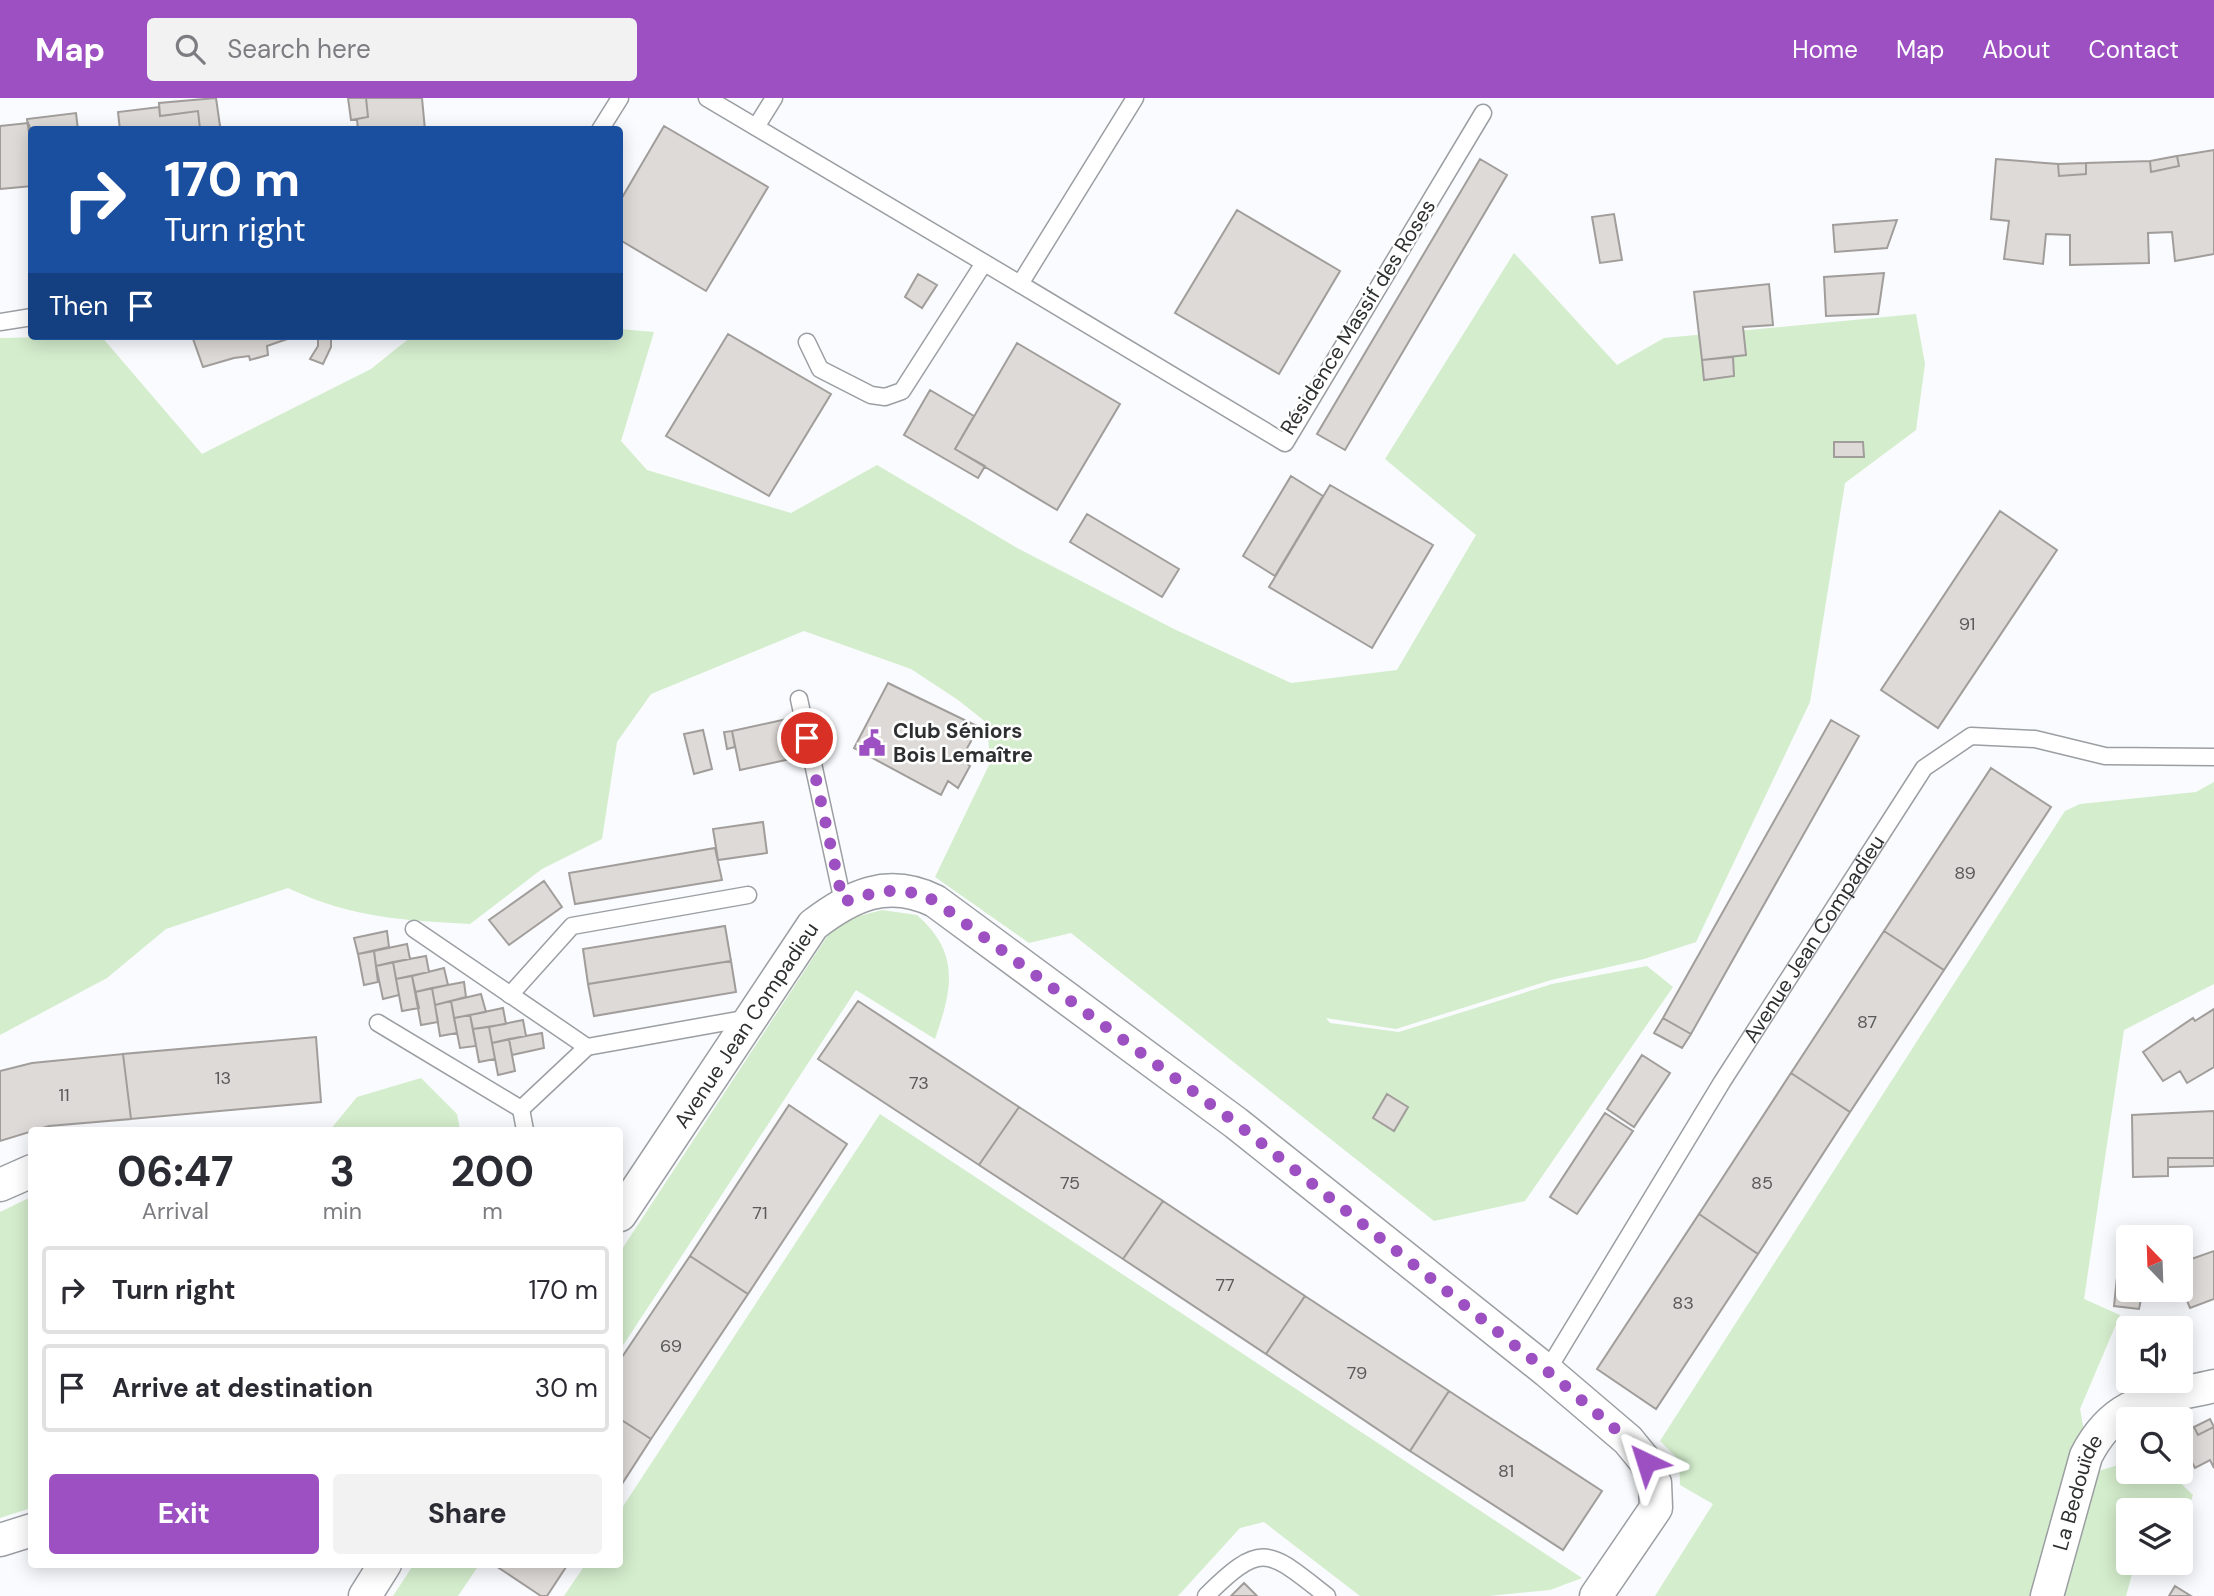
<!DOCTYPE html>
<meta charset="utf-8">
<style>
:root{--surface:#fff;--page:#f2f2f3;--text:#2b2b33;--muted:#7c7c81;--line:#e1e1e2;--accent:#9d50c1}
body{margin:0;font-family:"DM Sans",sans-serif;background:var(--page);color:var(--text);height:100vh;display:flex;flex-direction:column;font-size:26px;white-space:nowrap}
*{box-sizing:border-box;margin:0}
p{font-size:23px;color:var(--muted)}
.icon{flex:none;width:38px;height:38px;fill:none;stroke:currentColor;stroke-width:2;stroke-linecap:round;stroke-linejoin:round}
.map{position:relative;flex:1;overflow:hidden}
.drawer{position:absolute;left:28px;top:1029px;width:595px;height:441px;display:flex;flex-direction:column;background:var(--surface);border-radius:7px;box-shadow:0 4px 18px #0003}
.drawer>*{flex:none}
.top-card{position:absolute;left:28px;top:28px;width:595px;height:214px;border-radius:7px;box-shadow:0 4px 18px #0003;background:#1a4fa0;color:#fff;overflow:hidden}
.needle{width:46px;rotate:337deg}
.fabs{position:absolute;left:2116px;top:1127px;display:grid;gap:14px}
.fabs a{display:grid;place-items:center;width:77px;height:77px;border-radius:7px;background:var(--surface);box-shadow:0 4px 18px #0003;font-size:35px}
.pin{position:absolute;display:grid;place-items:center;width:60px;height:60px;color:#fff;margin:-30px;border:4px solid #fff;border-radius:50%;box-shadow:0 2px 7px #0007}
.me{position:absolute;width:77px;margin:-38px;rotate:319deg;stroke-linejoin:round;filter:drop-shadow(0 0 5px #0008)}
.turn{display:flex;align-items:center;gap:24px;height:147px;padding:0 21px;font-size:32px}
.turn .icon{width:91px;height:91px;stroke-width:2.5}
.turn b{display:block;font-size:49px;line-height:60px}
.then{display:flex;align-items:center;height:66px;padding:0 21px;background:#0003;gap:14px;font-size:26px}
.eta{display:flex;justify-content:space-evenly;align-items:center;height:119px;text-align:center}
.eta b{font-size:42px;font-weight:700;line-height:49px}
.cta{display:flex;gap:14px;margin-top:auto;padding:14px 21px}
.cta a{flex:1;height:80px;border-radius:7px;background:var(--accent);color:#fff;font-size:28px;font-weight:700;line-height:80px;text-align:center}
.cta a+a{background:var(--page);color:var(--text)}
ul{padding:0;list-style:none}
li{display:flex;align-items:center;gap:21px;height:88px;margin:0 14px 10px;padding:0 7px;border:4px solid var(--line);border-radius:7px}
li div{flex:1}
li b{display:block;font-size:26px}
li em{font-style:normal}
header{display:flex;align-items:center;gap:42px;box-sizing:border-box;height:98px;padding:0 35px;background:var(--accent);color:#fff}
header strong{font-size:33px}
nav{display:flex;gap:38px;margin-inline-start:auto;font-size:24px}
.search{width:490px;height:63px;background:var(--page);display:flex;align-items:center;gap:18px;box-sizing:border-box;padding:0 24px;border-radius:7px;color:var(--muted);font-size:26px}
.map>svg:first-child{display:block}
.green{fill:#d4edcc}
.building{fill:#dedad7;stroke:#a19d9b;stroke-width:2}
.lines{fill:none;stroke-linecap:round;stroke-linejoin:round}
.lane-casing{stroke:#9b9ea2;stroke-width:19}
.street-casing{stroke:#9b9ea2;stroke-width:35}
.lane{stroke:#fff;stroke-width:16}
.street{stroke:#fff;stroke-width:32}
.route{stroke:#9d50c1;stroke-width:12;stroke-dasharray:0 21.6}
.labels{text-anchor:middle;dominant-baseline:central;stroke-width:5;stroke-linejoin:round;paint-order:stroke}
.number-label{font-size:18px;fill:#5a5a5a}
.street-label{font-size:21px;fill:#2e2f30;stroke:#fff}
.poi-label{font-size:21px;font-weight:bold;fill:#2e2f30;stroke:#fff;text-anchor:start}
</style>
<header>
<strong>Map</strong>
<div class="search"><svg class="icon" aria-label="search" viewBox="0 0 24 24"><circle cx="10" cy="10" r="6"/><path d="M15 15l6 6"/></svg>Search here</div>
<nav><a>Home</a><a>Map</a><a>About</a><a>Contact</a></nav>
</header>
<div class="map">
<svg width="2214" height="1498" viewBox="0 0 2214 1498">
<rect width="100%" height="100%" fill="#f9fbfe"/>
<!-- green -->
<path class="green" d="M1514 155 1617 267 1664 240 1916 216 1925 266 1916 332 1845 385 1810 604 1696 844 1644 861 1551 882 1396 931 1326 920 1330 925 1399 934 1552 886 1647 868 1673 889 1525 1103 1434 1123 1071 835 1029 845 935 779 990 665 987 625 958 602 911 571 804 533 651 596 617 644 602 741 542 771 470 826C402 822 351 820 288 790L166 831 107 880 0 937V240L101 238 202 356 371 271 412 238H620V231L654 234 621 343 647 372 791 415 877 367 1019 451 1174 531 1291 585 1397 572 1476 437 1385 361Z
M2214 684V886L2124 932 2084 1201 2120 1217 2080 1311 2092 1375 2128 1364V1374H2169L2193 1397 2181 1431 2180 1412H2128V1465H2135L2126 1498H1655L1713 1406 1680 1387 1679 1362 1660 1343 2065 713 2080 706 2196 694Z
M882 812 917 817C961 856 952 891 935 941L856 892 620 1252V1154L830 834 844 822Z
M421 980 457 1016 460 1032H330L357 999Z
M880 1016 1582 1480 1550 1492 1489 1498H1360L1264 1424 1240 1430 1178 1498H564L585 1467 620 1466V1413Z
M31 1099V1410L0 1420V1114Z
M414 1466H479V1467L458 1498H393Z"/>
<!-- building -->
<path class="building" d="M216 0 220 28 200 31 198 13 160 18 159 5Z
M348 0H366L368 19 351 22Z
M366 0H422L425 32H358L357 21 368 19Z
M159 9 160 18 198 13 200 31 220 28V32H120L118 14Z
M76 15 78 32H32L29 35 27 21Z
M28 25 32 34V88L0 91V28Z
M664 28 768 89 706 193 620 142V103Z
M2214 52V156L2175 163 2172 134 2148 135 2149 165 2070 167V137L2046 136 2043 166 2004 161 2009 123 1991 121 1996 61 2058 66 2059 78 2086 76V65L2150 63 2151 74 2179 68 2177 58Z
M2177 58 2179 68 2151 74 2150 63Z
M1480 61 1507 77 1345 352 1317 336Z
M2086 65V76L2059 78 2058 66Z
M1237 112 1340 173 1279 276 1175 215Z
M1614 116 1622 162 1600 165 1592 119Z
M1897 122 1887 150 1835 154 1833 127Z
M1884 175 1878 216 1826 218 1824 179Z
M918 176 937 187 922 210 905 199Z
M1769 186 1773 227 1743 229 1746 257 1702 262 1694 194Z
M728 236 831 296 769 398 666 338Z
M192 238H296L267 248 268 257 250 262 249 258 234 260 203 269Z
M318 238H331V249L323 266 310 261 318 248Z
M1017 245 1120 306 1057 412 955 351Z
M1733 259 1734 278 1704 282 1702 262Z
M930 292 974 318 955 351 985 368 978 380 904 337Z
M1834 344H1863L1864 359H1834Z
M1291 378 1323 398 1275 478 1243 458Z
M1330 387 1433 447 1372 550 1269 489Z
M2000 413 2057 452 1938 630 1881 592Z
M1087 416 1179 471 1162 499 1070 444Z
M888 585 979 629 961 661 970 668 958 690 948 683 941 697 854 650Z
M787 621 795 660 740 672 732 633Z
M1831 622 1859 638 1691 936 1663 920Z
M703 632 712 671 694 676 684 636Z
M732 633 735 649 727 651 724 634Z
M1991 670 2051 709 1944 872 1884 833Z
M763 724 767 755 718 762 713 731Z
M715 750 722 782 575 806 569 775Z
M544 783 562 809 509 847 489 822Z
M725 828 731 863 588 886 583 851Z
M387 833 389 849 358 856 354 840Z
M1884 833 1944 872 1850 1014 1791 975Z
M407 846 410 861 376 868 374 853Z
M374 853 378 884 364 887 358 856Z
M426 858 429 874 396 881 393 864Z
M731 863 736 894 594 918 588 886Z
M393 864 399 897 383 901 376 868Z
M444 870 448 887 415 894 412 878Z
M412 878 419 910 402 913 396 881Z
M464 884 466 899 435 907 432 890Z
M432 890 438 924 421 927 415 894Z
M481 896 486 914 454 920 451 903Z
M451 903 457 935 440 938 435 907Z
M858 903 1019 1009 979 1067 818 961Z
M503 910 506 926 473 931 470 917Z
M2214 911V969L2187 985 2180 973 2163 983 2143 954 2193 920 2195 923Z
M470 917 476 948 460 950 454 920Z
M1663 920 1691 936 1682 950 1654 935Z
M523 922 526 938 492 945 489 929Z
M489 929 495 961 479 964 473 931Z
M542 935 544 950 512 957 509 941Z
M316 939 321 1004 131 1021 123 956Z
M509 941 515 973 498 977 492 945Z
M123 956 131 1021 49 1028 0 1043V973L32 965Z
M1642 957 1670 975 1634 1029 1607 1011Z
M1791 975 1850 1014 1758 1156 1699 1116Z
M1387 996 1408 1009 1394 1033 1373 1020Z
M789 1007 847 1046 748 1196 690 1158Z
M1019 1009 1163 1103 1123 1161 979 1067Z
M2214 1013V1060H2168V1078L2133 1079 2132 1017Z
M1605 1015 1633 1033 1577 1116 1550 1099Z
M2168 1060H2214V1068L2168 1069Z
M1163 1103 1305 1198 1266 1256 1123 1161Z
M1699 1116 1758 1156 1656 1311 1597 1271Z
M2214 1153V1201L2190 1210 2180 1186V1165Z
M690 1158 748 1196 651 1341 620 1321V1262Z
M2119 1160 2128 1162V1192H2143L2139 1211 2114 1208Z
M1305 1198 1449 1293 1410 1353 1266 1256Z
M1449 1293 1602 1393 1563 1452 1410 1353Z
M620 1321 651 1341 620 1389Z
M2210 1321 2214 1329 2198 1337 2194 1329Z
M2194 1329 2198 1337 2214 1329V1370L2210 1362 2195 1370 2180 1342V1337Z
M493 1466H568L547 1498H541Z
M1244 1485 1257 1498H1231Z
M2175 1488 2191 1498H2169Z"/>
<g class="lines">
<defs>
<g id="lane">
<path d="M707 0 1020 186 1135 0"/>
<path d="M756 29 774 0"/>
<path d="M600 32 620 0"/>
<path d="M1020 186 1285 345 1483 15"/>
<path d="M0 224 32 219"/>
<path d="M807 244 820 271 871 297 885 299 902 293 984 165"/>
<path d="M799 601 843 804"/>
<path d="M414 831 587 949"/>
<path d="M510 897 572 828 748 797"/>
<path d="M378 925 521 1011 587 949 749 920"/>
<path d="M521 1011 525 1032"/>
<path id="s1" d="M1547 1273 1722 984 1924 670 1971 638 2035 641 2105 658 2214 659"/>
<path d="M1206 1498C1263 1441 1269 1453 1327 1498"/>
</g>
<g id="street">
<path d="M0 1087 32 1073"/>
<path id="s2" d="M620 1117 813 827C852 797 888 780 935 803L1236 1025 1547 1273 1628 1342 1646 1364 1655 1385 1656 1410 1596 1498"/>
<path d="M0 1442 32 1432"/>
<path d="M365 1498 385 1466"/>
<path id="s3" d="M2047 1498 2086 1358C2116 1299 2155 1302 2214 1288"/>
</g>
</defs>
<!-- lane casing -->
<use href="#lane" class="lane-casing"/>
<!-- street casing -->
<use href="#street" class="street-casing"/>
<!-- lane -->
<use href="#lane" class="lane"/>
<!-- street -->
<use href="#street" class="street"/>
</g>
<g class="lines">
<!-- route -->
<path class="route" d="M807 640 843 804C879 793 900 786 935 803L1236 1025 1557 1281 1628 1342 1646 1364"/>
</g>
<!-- icons -->
<defs>
<symbol id="civic-bare" viewBox="-9 -9 18 18"><path d="M-.6-6.5H3V-4.5H.6V-3L4-1V1h2V6H-6V1h2V-1L-.6-3ZM-1.2 2.5V6h2.4V2.5Z" fill="#9d50c1" stroke="#fff" stroke-width="2.5" paint-order="stroke"/></symbol>
</defs>
<g fill-rule="evenodd">
<use href="#civic-bare" x="853" y="626" width="38" height="38"/>
</g>
<g class="labels">
<!-- number labels -->
<g class="number-label">
<text x="1967" y="526">91</text>
<text x="1965" y="775">89</text>
<text x="1867" y="924">87</text>
<text x="223" y="980">13</text>
<text x="919" y="985">73</text>
<text x="64" y="997">11</text>
<text x="1070" y="1085">75</text>
<text x="1762" y="1085">85</text>
<text x="760" y="1115">71</text>
<text x="1225" y="1187">77</text>
<text x="1683" y="1205">83</text>
<text x="671" y="1248">69</text>
<text x="1357" y="1275">79</text>
<text x="1506" y="1373">81</text>
</g>
<!-- street labels -->
<g class="street-label">
<text transform="translate(1358 219) rotate(-58)">Résidence Massif des Roses</text>
<text stroke="none"><textPath href="#s1" startOffset="508">Avenue Jean Compadieu</textPath></text>
<text stroke="none"><textPath href="#s2" startOffset="228">Avenue Jean Compadieu</textPath></text>
<text stroke="none"><textPath href="#s3" startOffset="108">La Bedouïde</textPath></text>
</g>
<!-- poi labels -->
<g class="poi-label">
<text x="893" y="633">Club Séniors<tspan x="893" dy="24">Bois Lemaître</tspan></text>
</g>
</g>
</svg>
<div class="fabs">
<a><svg class="needle" viewBox="-14 -14 28 28"><path d="M0-13l5 13h-10z" fill="#e53935"/><path d="M0 13l5-13h-10z" fill="#7c7c81"/></svg></a>
<a><svg class="icon" aria-label="sound" viewBox="0 0 24 24"><path d="M4 9h4l5-4v14l-5-4H4zM17 9q2 3 0 6"/></svg></a>
<a><svg class="icon" aria-label="search" viewBox="0 0 24 24"><circle cx="10" cy="10" r="6"/><path d="M15 15l6 6"/></svg></a>
<a><svg class="icon" aria-label="layers" viewBox="0 0 24 24"><path d="M12 4l9 5-9 5-9-5zM3 14l9 5 9-5"/></svg></a>
</div>
<div class="pin" style="left:807px;top:640px;background:#d93025"><svg class="icon" aria-label="arrive" viewBox="0 0 24 24"><path d="M6 21V4h12l-3 4 3 4H6"/></svg></div>
<svg class="me" style="left:1646px;top:1364px" viewBox="-20 -20 40 40"><path d="M0-17L14 15 0 8-14 15z" fill="#9d50c1" stroke="#fff" stroke-width="4"/></svg>
<div class="top-card">
<div class="turn"><svg class="icon" aria-label="right" viewBox="0 0 24 24"><path d="M7 20v-9h11M14 6l5 5-5 5"/></svg><div><b>170 m</b>Turn right</div></div>
<div class="then">Then<svg class="icon" aria-label="arrive" viewBox="0 0 24 24"><path d="M6 21V4h12l-3 4 3 4H6"/></svg></div>
</div>
<section class="drawer">
<div class="eta">
<div><b>06:47</b><p>Arrival</p></div>
<div><b>3</b><p>min</p></div>
<div><b>200</b><p>m</p></div>
</div>
<ul>
<li><svg class="icon" aria-label="right" viewBox="0 0 24 24"><path d="M7 20v-9h11M14 6l5 5-5 5"/></svg><div><b>Turn right</b></div><em>170 m</em></li>
<li><svg class="icon" aria-label="arrive" viewBox="0 0 24 24"><path d="M6 21V4h12l-3 4 3 4H6"/></svg><div><b>Arrive at destination</b></div><em>30 m</em></li>
</ul>
<div class="cta"><a>Exit</a><a>Share</a></div>
</section>
</div>
